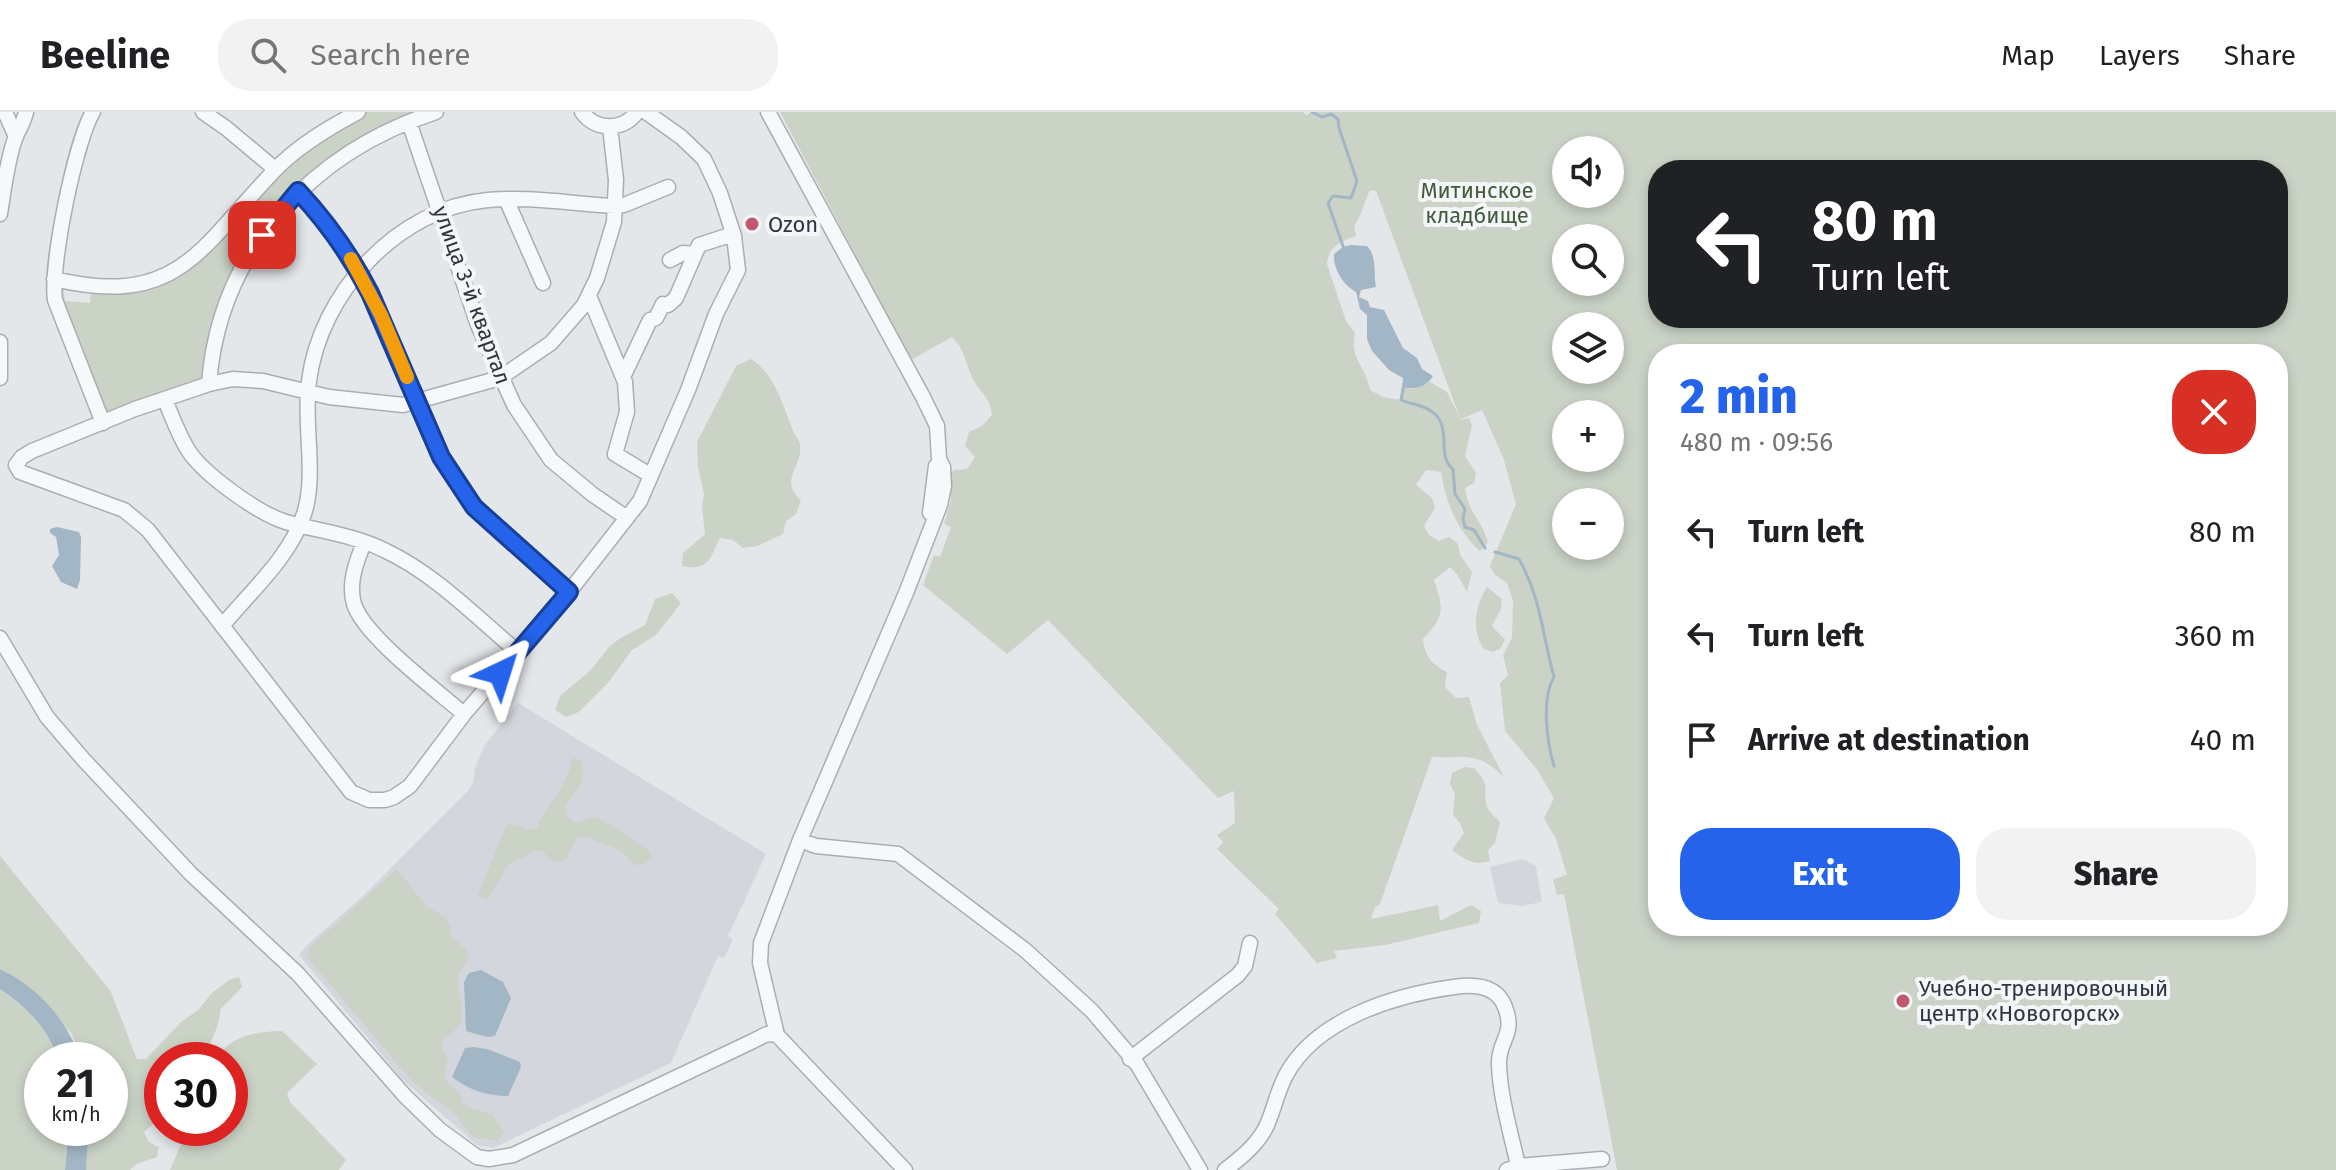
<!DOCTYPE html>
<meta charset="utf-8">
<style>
:root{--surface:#fff;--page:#f2f2f2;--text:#202124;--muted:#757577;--line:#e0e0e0;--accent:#2563eb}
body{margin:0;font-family:"Fira Sans",sans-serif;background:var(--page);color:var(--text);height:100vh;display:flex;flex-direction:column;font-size:30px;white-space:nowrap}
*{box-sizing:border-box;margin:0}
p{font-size:26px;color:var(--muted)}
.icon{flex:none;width:44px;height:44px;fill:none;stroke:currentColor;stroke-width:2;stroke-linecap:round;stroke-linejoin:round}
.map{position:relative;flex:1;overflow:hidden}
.panel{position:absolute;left:1648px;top:232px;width:640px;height:592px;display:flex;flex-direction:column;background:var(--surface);border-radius:32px;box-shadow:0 4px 12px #0003}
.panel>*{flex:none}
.guide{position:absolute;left:1648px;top:48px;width:640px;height:168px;border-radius:32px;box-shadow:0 4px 12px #0003;background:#202124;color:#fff;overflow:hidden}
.tools{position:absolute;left:1552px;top:24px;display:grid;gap:16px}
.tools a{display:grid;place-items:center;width:72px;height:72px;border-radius:50%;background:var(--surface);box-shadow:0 4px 12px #0003;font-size:40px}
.speed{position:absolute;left:24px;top:930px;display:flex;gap:16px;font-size:40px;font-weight:700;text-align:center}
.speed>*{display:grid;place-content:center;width:104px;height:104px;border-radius:50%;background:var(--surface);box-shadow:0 4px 12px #0003;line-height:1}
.speed small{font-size:20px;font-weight:400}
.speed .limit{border:12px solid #d22;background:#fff;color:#111}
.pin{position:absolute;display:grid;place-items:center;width:68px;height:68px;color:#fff;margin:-34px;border-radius:16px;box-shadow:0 4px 12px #0006}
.me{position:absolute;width:88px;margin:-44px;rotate:41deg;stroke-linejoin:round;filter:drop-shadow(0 0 6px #0008)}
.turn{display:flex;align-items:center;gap:28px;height:168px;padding:0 32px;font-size:36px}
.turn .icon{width:104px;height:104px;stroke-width:2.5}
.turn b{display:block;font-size:56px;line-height:68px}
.round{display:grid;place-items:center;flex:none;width:84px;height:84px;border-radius:32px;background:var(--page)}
.head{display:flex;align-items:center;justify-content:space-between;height:136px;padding:0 32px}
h1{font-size:48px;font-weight:800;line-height:60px;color:var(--accent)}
.primary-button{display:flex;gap:16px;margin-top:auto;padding:16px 32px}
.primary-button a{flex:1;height:92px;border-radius:32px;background:var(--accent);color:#fff;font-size:32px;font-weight:800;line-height:92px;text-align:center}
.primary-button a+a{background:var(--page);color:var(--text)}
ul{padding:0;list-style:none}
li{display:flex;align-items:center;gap:24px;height:104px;padding:0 32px}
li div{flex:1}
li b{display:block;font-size:30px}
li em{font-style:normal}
header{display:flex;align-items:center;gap:48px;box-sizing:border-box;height:112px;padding:0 40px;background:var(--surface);border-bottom:2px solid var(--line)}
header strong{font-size:38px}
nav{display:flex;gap:44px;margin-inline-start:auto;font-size:28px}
.search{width:560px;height:72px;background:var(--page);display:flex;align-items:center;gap:20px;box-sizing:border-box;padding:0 28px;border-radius:32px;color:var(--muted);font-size:30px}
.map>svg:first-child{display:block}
.built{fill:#d3d6dc}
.green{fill:#cad3c6;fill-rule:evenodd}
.water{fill:#a3b6c6}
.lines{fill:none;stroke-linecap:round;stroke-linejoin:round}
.stream{stroke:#a3b6c6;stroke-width:3}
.minor-casing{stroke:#a9aeb4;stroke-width:17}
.minor{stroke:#f7f8f9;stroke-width:14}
.route-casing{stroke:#184099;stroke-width:20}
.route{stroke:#2563eb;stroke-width:14}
.slow{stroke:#f59e0b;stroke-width:14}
.poi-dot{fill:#c1586e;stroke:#f4f6f8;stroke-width:3}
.labels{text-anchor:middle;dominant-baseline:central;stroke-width:8;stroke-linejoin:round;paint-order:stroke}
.park-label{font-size:22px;fill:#445b3c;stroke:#f4f6f8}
.poi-label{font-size:22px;fill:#2d3641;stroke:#f4f6f8;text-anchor:start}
.street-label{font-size:22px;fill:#2d3641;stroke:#f4f6f8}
</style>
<header>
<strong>Beeline</strong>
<div class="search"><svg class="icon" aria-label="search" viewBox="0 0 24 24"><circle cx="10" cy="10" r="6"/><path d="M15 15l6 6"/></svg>Search here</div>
<nav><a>Map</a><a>Layers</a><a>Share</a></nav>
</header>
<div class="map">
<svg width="2336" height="1058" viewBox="0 0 2336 1058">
<rect width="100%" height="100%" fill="#e4e7ea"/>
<!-- built -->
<path class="built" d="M518 591 766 742 728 824 733 827 724 846 718 844 671 951 493 1036 477 1033 401 966 299 843 306 834 363 784 468 679 473 671 475 655 485 633Z
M1522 747 1536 754 1542 790 1522 794 1498 791 1490 755Z"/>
<!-- green -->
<path class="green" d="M365 0H422L404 5 365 24 314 61 283 88 211 225 203 267 107 305 58 185 59 175 63 176 65 189 90 191 91 179 164 169 304 40Z
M780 0H1303L1306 3 1313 0H2336V1058H1617L1564 782 1557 783 1553 767 1567 763 1556 727 1544 706 1554 686 1536 656 1505 619 1500 571 1508 563 1503 543 1512 526 1513 489 1507 471 1494 462 1490 454 1516 392 1504 348 1482 298 1459 308 1469 306 1472 313 1465 344 1476 361 1474 371 1465 376C1468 400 1482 409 1488 430L1480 439C1458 420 1445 389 1441 360L1426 358 1416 373 1432 386 1435 396 1424 414 1429 423 1439 429 1449 425 1458 432 1460 443 1472 460 1467 480 1457 462 1450 455 1434 468C1444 498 1445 504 1423 527 1425 544 1431 552 1447 560L1445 575 1456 586 1469 585 1477 613 1504 665C1476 638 1467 647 1432 645L1380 792 1375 795 1371 807 1438 793 1440 809 1471 793 1481 799 1479 811 1385 833 1334 839 1337 846 1317 851 1275 802 1279 797 1217 737 1223 730 1217 723 1235 711 1234 679 1218 686 1048 508 1007 542 923 473 934 443 940 445 951 415 944 412 951 388 950 361 955 358 967 357 975 345 965 334 969 320 982 314 992 303C990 283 980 282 972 265 965 249 965 238 952 225L911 248ZM1566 38H1610V82H1566ZM1658 58H2278V206H1658ZM1370 78 1376 79 1460 306 1447 280 1430 270 1413 277 1402 275 1400 288 1383 285 1370 278C1366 253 1349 248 1355 221L1346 209 1327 152C1328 135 1341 129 1356 124L1354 114C1362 104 1364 90 1370 78ZM1566 126H1610V170H1566ZM1566 214H1610V258H1566ZM1658 242H2278V814H1658ZM1566 302H1610V346H1566ZM1566 390H1610V434H1566Z
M751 247C776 263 783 295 794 321 795 323 800 330 800 332 803 358 778 365 801 389L796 402 786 409 783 422 757 434 743 436 733 428 720 426C710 446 709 460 682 454L683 441 705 422 702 395 704 382 698 355 697 330 736 254Z
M1487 475 1502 487 1501 497 1492 514 1505 528 1500 537 1493 540 1484 537C1471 520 1475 493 1487 475Z
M672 481 681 491 656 523 632 538 608 571 579 600 566 605 555 598 560 584 591 558 608 536 619 527 645 513 655 487Z
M572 646 581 648C588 666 577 678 566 693L567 703 575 711C581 710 589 705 595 705 600 705 638 732 648 737L652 746 644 752 634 753 620 738 586 725 577 726 567 745 559 751 550 748 543 739H533C526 746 516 747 509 753 501 761 496 778 486 788L478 783 507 711 527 717H537C543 695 570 672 572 646Z
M1465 655 1474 656C1493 676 1481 676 1487 694 1488 699 1496 706 1500 710L1495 731 1488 738 1490 749C1471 754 1467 748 1452 738L1464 721 1460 711 1453 703 1455 682 1450 672 1452 661Z
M0 744 110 878 137 947H146L181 910 198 898 212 881 229 868 239 865 242 875 220 898C221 916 207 930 207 948H162V986L158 995 160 1006 144 1020 149 1030 159 1035 157 1045 137 1052 130 1058H86L89 1016H110V948H81L72 922 8 861 0 857Z
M397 757 426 794 445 805 450 814V824L466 837 469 847C466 852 460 859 458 864 455 878 466 896 461 910 454 926 432 922 448 947L444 967 460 981 462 991 472 997 492 1002 504 1020 497 1029 473 1025 454 1001 413 970 307 845 310 835Z
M0 877C26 894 49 917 58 948H42V1016H69L65 1058H0Z
M282 919 317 952 287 981 290 990 346 1048 339 1058H170L188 1016H230V948H217C229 922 258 920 282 919Z"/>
<!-- water -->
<path class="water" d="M1351 133 1367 134C1378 146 1373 161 1376 175L1361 178 1359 185 1368 189 1370 195 1384 198 1403 236 1417 246 1422 257 1433 264C1427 275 1414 278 1402 275L1403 266 1389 258 1372 239 1367 227V203L1360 197 1356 180C1343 173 1333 157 1334 142L1343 135Z
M57 415 79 420 81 425 80 468 77 477 61 470 52 454 59 443 56 425 50 421V417Z
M0 857C38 875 67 908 81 948H58C49 917 26 894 0 877Z
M481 858 503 870 511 886 495 924 487 925 466 919 464 870 469 861Z
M473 935 487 937 520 950 521 955 508 984C487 984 469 978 452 965L465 936Z
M69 1016H89L86 1058H65Z"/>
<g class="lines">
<!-- stream -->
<path class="stream" d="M1312 0 1322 5 1331 2 1338 7 1339 16 1357 69 1351 86 1333 84 1328 91 1344 137
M1404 272 1401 288C1410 292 1423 293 1431 299 1454 314 1435 343 1453 357L1455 382 1465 397 1463 406 1465 415 1474 418 1485 436
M1495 440 1519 447C1542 489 1542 522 1554 565 1541 586 1547 631 1554 654"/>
<defs>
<path id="minor" d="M5 0 16 25
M93 0C75 30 50 154 55 188L103 311
M203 0 226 16 275 57
M582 0C596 19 623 19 637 0
M768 0 923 285 937 314 939 347 943 355 944 374 940 393 906 481 800 728 761 831 760 851 777 923 905 1058
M409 10 478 213 514 293 551 348 592 382 627 406
M610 15 616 68 614 110 597 166 584 193 551 231 500 266 403 293 329 285 263 269 233 267 209 272 135 297 32 339 22 345 16 353 20 360 124 398 148 418 351 680 369 688H385L394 685 410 674 464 602 569 480 640 389 688 278 716 202 738 158 734 124 720 81 704 47 681 25 646 0
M298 79C368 155 401 252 441 345L474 395 569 480
M506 87 543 171
M0 102C4 77 7 48 16 24 20 15 24 10 26 0
M695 142 699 133 727 124
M54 167C177 196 199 138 273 60 296 35 328 16 358 0
M589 184 625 270 627 300 615 342 650 363
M0 230V266
M623 265 650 208 656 206 663 192 668 193 676 186 695 142 683 141 670 148
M209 272C219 139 312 40 436 0
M165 288C172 304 178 322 188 338 203 362 259 402 286 410 319 419 355 423 386 439 435 462 476 505 518 540
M930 401 936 354
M364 431C356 450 348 472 354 492 364 524 436 578 464 602
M222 514C251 479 290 445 304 402 317 363 303 311 309 269 320 182 397 96 488 88 530 84 572 92 615 94L624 93 668 75
M0 526 47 605 83 647 191 762 298 862 405 984 440 1018 477 1045 489 1047 513 1043 751 930 767 922 777 923
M800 728 816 734 898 742 1025 838 1092 899 1137 952 1200 1058
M1130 947 1238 863 1245 854 1250 831
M1225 1058C1242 1045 1262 1029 1269 1008 1275 993 1278 978 1286 963 1316 907 1395 883 1454 875 1474 872 1497 873 1505 895 1516 923 1498 928 1499 952 1500 986 1511 1021 1518 1054
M1507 1058 1518 1054 1602 1047"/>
</defs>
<!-- minor casing -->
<use href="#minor" class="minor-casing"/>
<!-- minor -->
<use href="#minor" class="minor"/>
</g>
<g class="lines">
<defs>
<path id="route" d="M262 123 298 79C327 110 351 144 370 181L441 345 474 395 569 480 500 561"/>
</defs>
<!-- route casing -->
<use href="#route" class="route-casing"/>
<!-- route -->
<use href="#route" class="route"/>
<!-- slow -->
<path class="slow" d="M351 147 381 203 407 265"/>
</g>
<!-- markers -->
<g class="poi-dot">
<circle cx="752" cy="112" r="8"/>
<circle cx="1903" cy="889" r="8"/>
</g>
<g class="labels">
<!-- park labels -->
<g class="park-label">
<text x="1477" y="78">Митинское<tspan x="1477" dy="25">кладбище</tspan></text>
</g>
<!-- poi labels -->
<g class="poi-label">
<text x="768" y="112">Ozon</text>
<text x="1919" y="876">Учебно-тренировочный<tspan x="1919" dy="25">центр «Новогорск»</tspan></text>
</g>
<!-- street labels -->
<g class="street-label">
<text transform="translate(472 183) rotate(70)">улица 3-й квартал</text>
</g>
</g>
</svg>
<div class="tools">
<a><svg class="icon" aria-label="sound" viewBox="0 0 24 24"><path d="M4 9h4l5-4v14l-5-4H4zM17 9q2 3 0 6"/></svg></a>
<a><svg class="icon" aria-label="search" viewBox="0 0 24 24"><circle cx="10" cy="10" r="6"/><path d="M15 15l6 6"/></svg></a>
<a><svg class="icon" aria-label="layers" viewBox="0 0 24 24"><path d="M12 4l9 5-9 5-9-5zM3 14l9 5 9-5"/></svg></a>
<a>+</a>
<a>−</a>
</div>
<div class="speed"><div>21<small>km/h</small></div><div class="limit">30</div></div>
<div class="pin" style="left:262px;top:123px;background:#d93025"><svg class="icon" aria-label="arrive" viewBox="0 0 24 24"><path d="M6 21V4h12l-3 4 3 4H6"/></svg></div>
<svg class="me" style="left:500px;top:561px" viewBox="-20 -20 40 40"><path d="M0-17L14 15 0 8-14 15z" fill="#2563eb" stroke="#fff" stroke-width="4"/></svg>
<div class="guide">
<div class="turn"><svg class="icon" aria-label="left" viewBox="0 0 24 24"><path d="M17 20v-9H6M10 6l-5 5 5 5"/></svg><div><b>80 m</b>Turn left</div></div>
</div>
<section class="panel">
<div class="head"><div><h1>2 min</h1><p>480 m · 09:56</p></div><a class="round" style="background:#d93025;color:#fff"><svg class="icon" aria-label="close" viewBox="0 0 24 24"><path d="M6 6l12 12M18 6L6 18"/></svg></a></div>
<ul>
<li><svg class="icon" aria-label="left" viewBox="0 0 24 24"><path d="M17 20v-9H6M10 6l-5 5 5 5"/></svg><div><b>Turn left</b></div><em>80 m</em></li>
<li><svg class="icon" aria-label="left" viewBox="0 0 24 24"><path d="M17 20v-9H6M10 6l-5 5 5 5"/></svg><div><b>Turn left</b></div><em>360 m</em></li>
<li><svg class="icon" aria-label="arrive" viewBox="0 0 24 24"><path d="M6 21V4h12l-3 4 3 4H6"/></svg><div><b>Arrive at destination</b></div><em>40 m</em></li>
</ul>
<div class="primary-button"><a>Exit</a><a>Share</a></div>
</section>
</div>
